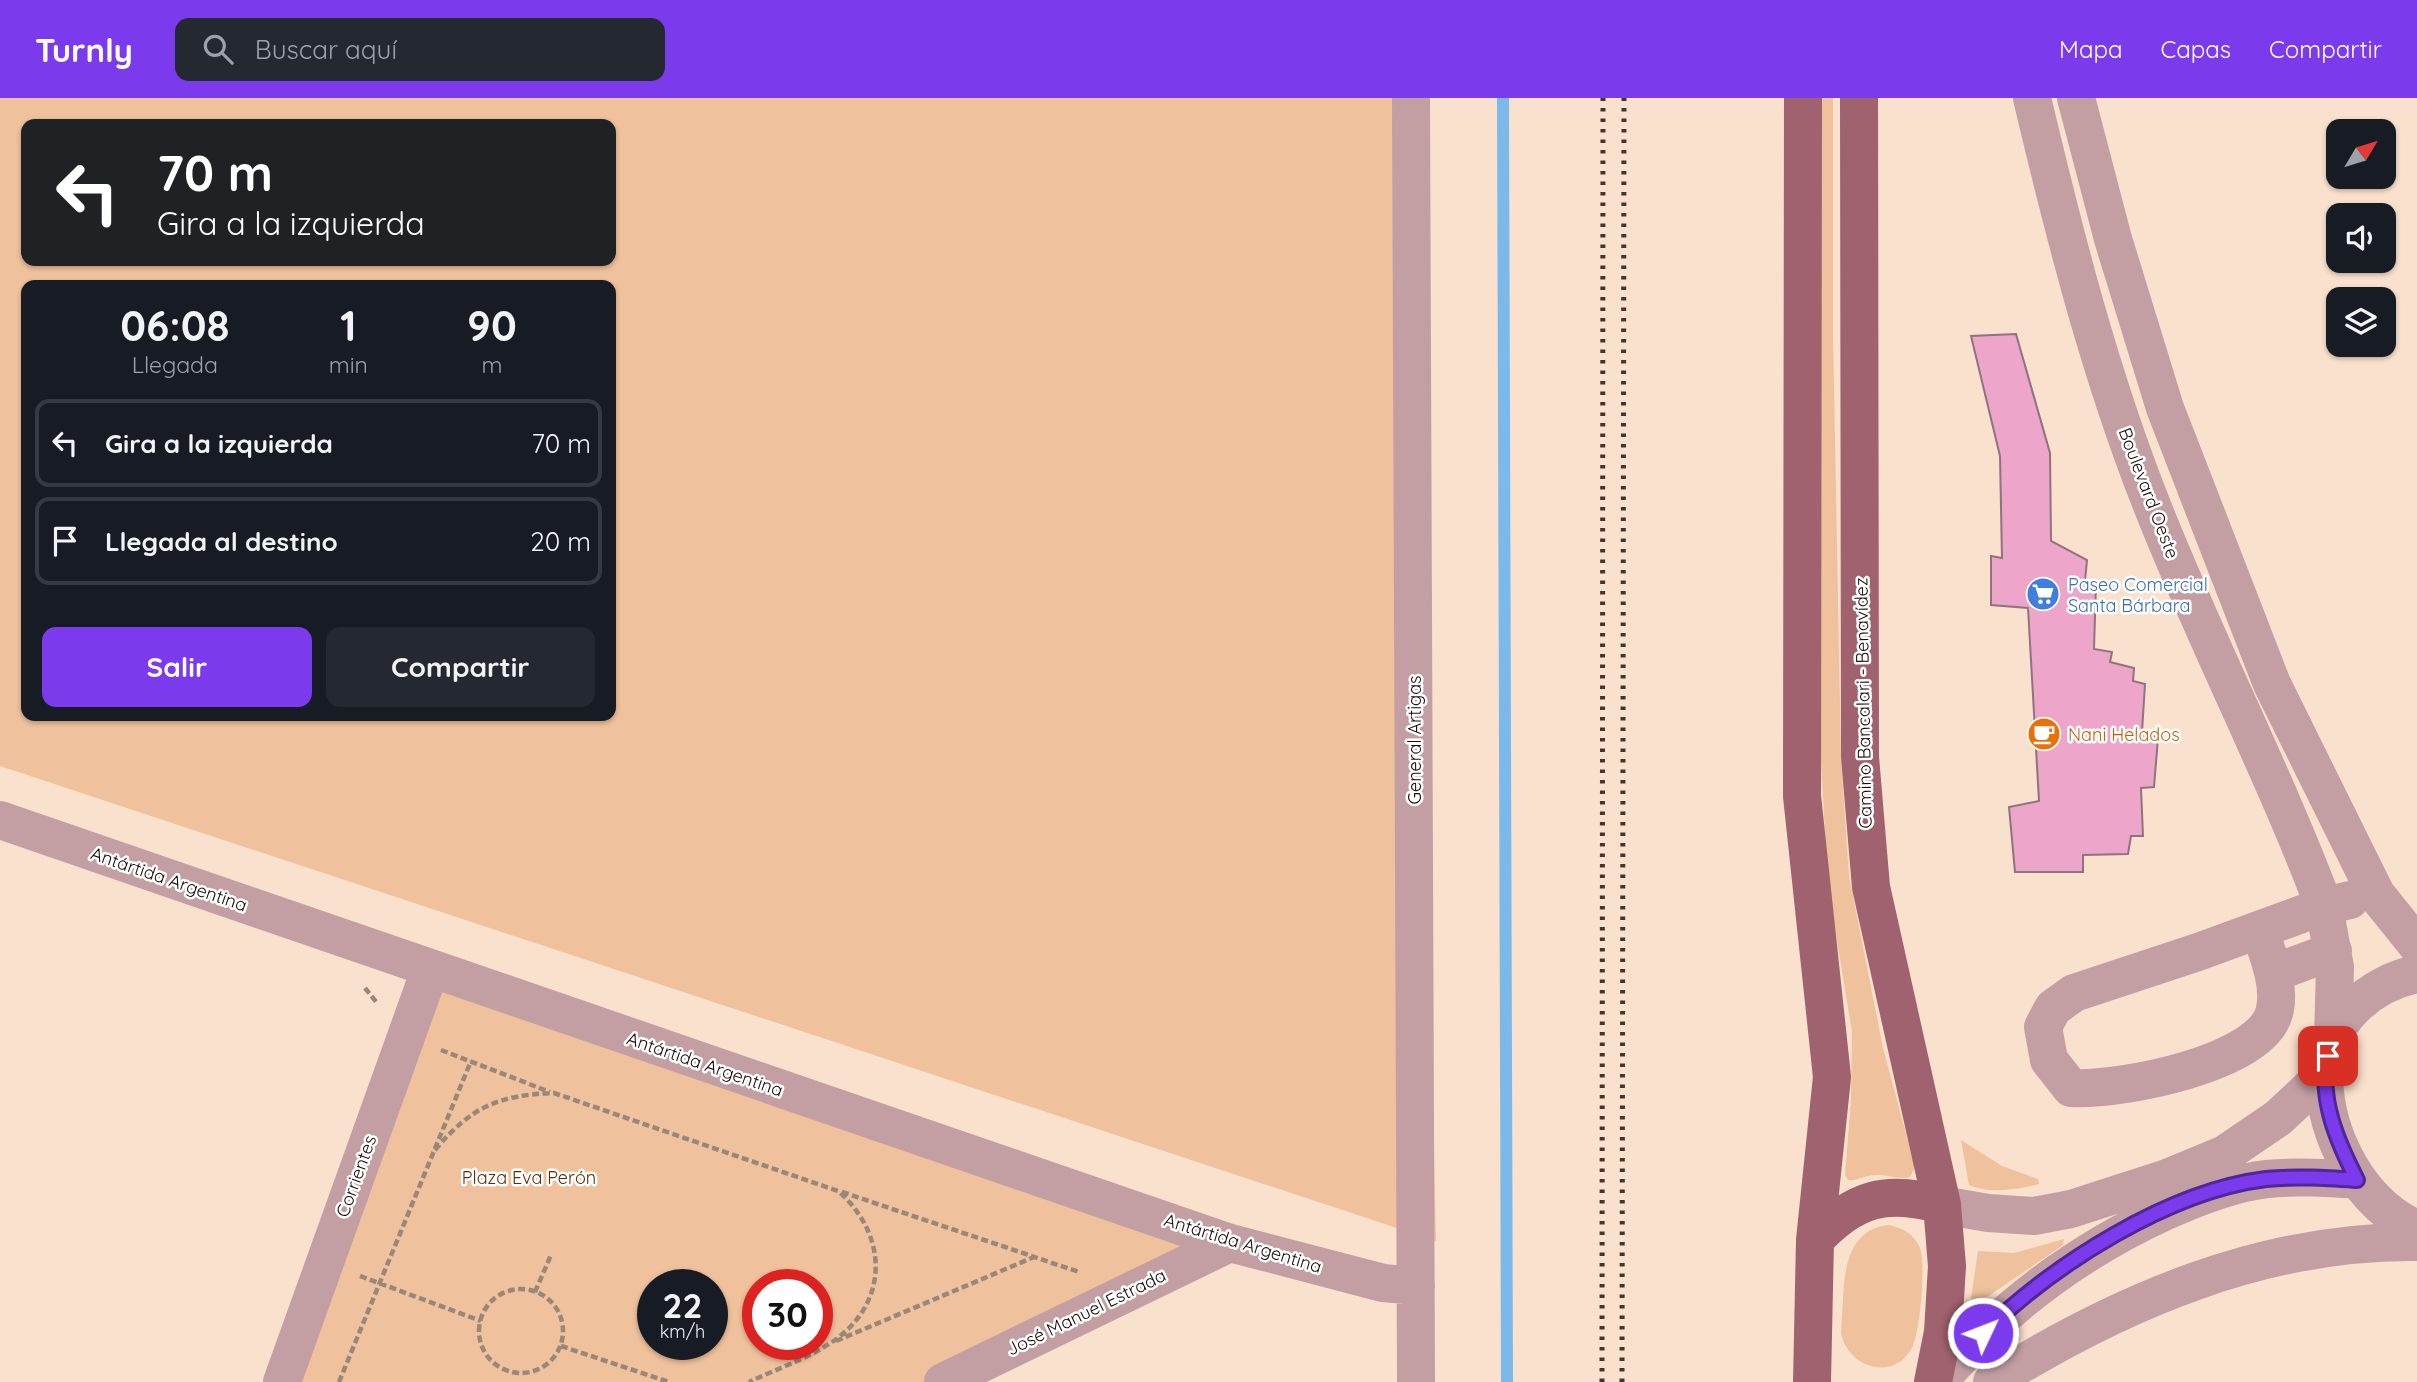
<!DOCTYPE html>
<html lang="es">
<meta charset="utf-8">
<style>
:root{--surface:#171b24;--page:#242831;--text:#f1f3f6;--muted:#9ea1a6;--line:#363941;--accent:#7c3aed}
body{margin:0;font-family:Quicksand,sans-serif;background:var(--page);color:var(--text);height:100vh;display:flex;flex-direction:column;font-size:26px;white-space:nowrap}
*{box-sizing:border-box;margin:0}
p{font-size:23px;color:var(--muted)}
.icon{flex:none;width:38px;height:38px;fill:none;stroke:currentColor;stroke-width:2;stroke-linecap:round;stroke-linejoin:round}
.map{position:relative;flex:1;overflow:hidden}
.side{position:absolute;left:21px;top:182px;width:595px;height:441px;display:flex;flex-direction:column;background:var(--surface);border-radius:14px;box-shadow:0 2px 5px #0004}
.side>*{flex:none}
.banner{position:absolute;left:21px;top:21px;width:595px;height:147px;border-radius:14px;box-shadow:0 2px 5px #0004;background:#202124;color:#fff;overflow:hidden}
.needle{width:46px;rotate:52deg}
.buttons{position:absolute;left:2326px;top:21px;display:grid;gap:14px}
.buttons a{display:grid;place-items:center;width:70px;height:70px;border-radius:14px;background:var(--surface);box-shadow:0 2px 5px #0004;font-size:35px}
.speed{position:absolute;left:637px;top:1171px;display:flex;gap:14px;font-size:35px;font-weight:700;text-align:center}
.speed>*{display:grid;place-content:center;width:91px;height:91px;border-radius:50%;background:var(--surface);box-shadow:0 2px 5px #0004;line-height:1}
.speed small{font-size:18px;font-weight:400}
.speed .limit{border:10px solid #d22;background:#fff;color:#111}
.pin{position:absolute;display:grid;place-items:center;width:60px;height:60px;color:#fff;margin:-30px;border-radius:14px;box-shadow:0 4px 10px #0006}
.me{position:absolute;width:77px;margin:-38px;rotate:47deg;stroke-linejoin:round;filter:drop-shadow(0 0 5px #0008)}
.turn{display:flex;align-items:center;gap:24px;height:147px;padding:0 21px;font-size:32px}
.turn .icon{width:91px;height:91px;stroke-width:2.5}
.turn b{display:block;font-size:49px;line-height:60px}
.eta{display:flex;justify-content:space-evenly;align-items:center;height:119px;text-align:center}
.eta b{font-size:42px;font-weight:800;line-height:49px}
.primary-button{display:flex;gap:14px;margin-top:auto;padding:14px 21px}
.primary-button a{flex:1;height:80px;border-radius:14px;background:var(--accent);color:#fff;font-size:28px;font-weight:800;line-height:80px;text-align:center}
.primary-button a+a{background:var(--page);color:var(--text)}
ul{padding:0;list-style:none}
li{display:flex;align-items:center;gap:21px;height:88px;margin:0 14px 10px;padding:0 7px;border:4px solid var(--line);border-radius:14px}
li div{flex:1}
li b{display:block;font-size:26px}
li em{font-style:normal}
header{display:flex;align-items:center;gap:42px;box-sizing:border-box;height:98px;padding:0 35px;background:var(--accent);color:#fff}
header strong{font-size:33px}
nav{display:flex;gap:38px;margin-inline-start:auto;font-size:24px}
.search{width:490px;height:63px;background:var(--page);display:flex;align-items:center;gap:18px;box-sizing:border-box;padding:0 24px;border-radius:14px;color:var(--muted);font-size:26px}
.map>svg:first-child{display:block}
.green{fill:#efc19c;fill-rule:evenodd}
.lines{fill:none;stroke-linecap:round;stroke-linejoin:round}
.stream{stroke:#7bb9ea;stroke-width:12}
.building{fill:#eda6c9;stroke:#8e7380;stroke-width:2}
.path{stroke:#998779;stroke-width:4.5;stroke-dasharray:7 3.5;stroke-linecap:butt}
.minor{stroke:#c39fa4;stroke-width:38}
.major{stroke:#a0626e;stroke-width:38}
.rail{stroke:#41362d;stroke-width:5;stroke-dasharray:3.5 7;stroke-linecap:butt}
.route-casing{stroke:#51269a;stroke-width:18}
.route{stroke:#7c3aed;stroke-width:12}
.labels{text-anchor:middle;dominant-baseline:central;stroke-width:5;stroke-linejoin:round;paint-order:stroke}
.street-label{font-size:18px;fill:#130b05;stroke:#fff}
.shop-label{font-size:18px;fill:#366cbe;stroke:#fff;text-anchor:start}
.food-label{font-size:18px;fill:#c56008;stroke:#fff;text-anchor:start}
.park-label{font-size:18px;fill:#552f06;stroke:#fff}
</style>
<header>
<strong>Turnly</strong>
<div class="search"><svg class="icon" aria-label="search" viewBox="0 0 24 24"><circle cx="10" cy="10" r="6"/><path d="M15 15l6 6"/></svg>Buscar aquí</div>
<nav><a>Mapa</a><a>Capas</a><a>Compartir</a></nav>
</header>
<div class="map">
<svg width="2417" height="1284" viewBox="0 0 2417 1284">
<rect width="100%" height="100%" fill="#fae1cd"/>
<!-- green -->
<path class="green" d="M0 0H1411L1436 1143 0 668ZM26 26H611V163H26ZM26 187H611V618H26Z
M1821 0H1833V235L1841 662 1849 778 1883 950 1915 1069 1910 1079C1898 1082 1887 1076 1876 1077 1866 1077 1858 1083 1848 1082L1845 1077 1851 1002 1852 934 1828 788 1821 663Z
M430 872 1230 1145 943 1284H282ZM653 1186H712V1246H653ZM758 1186H817V1246H758Z
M1961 1042 2002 1068 2038 1081 2039 1086C2018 1092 1989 1096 1969 1087Z
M1889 1127C1902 1130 1913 1135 1919 1148 1927 1162 1920 1235 1912 1250 1893 1284 1848 1270 1841 1235 1845 1195 1837 1132 1889 1127Z
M2064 1141 2063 1147 1974 1208 1971 1201 1978 1153 2014 1155Z"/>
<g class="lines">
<!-- stream -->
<path class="stream" d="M1503 0 1507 1284"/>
</g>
<!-- building -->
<path class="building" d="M2016 236 2050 355 2051 443 2087 462 2085 483 2096 485 2094 551 2112 554 2110 564 2134 570 2133 583 2145 586 2142 634 2158 640 2154 689 2141 690 2143 738H2131L2128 756 2083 757V774H2015L2009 709 2039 703 2028 510 1991 507V458L2002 460 2000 358 1971 238Z"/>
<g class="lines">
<!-- path -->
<path class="path" d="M365 890 377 905
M441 952 550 994
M435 1052C471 1009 498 997 554 995L838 1093C882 1131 891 1191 846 1233 820 1257 780 1269 749 1284
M842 1094 1079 1174
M360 1178 481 1223
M479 1233a42 42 0 1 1 84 0a42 42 0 1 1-84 0Z
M535 1194 551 1157
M836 1243 1034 1159
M561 1248 669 1284
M339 1284 471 963"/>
<!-- minor -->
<path class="minor" d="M1411 0 1416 1284
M2032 0C2065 139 2100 277 2153 410 2206 544 2273 673 2324 808L2335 869 2333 939
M2076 0 2113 141 2165 310 2272 586 2376 796 2417 847
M0 722 1230 1145 1383 1185 1416 1188
M2260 833C2268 857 2280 885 2275 911 2266 966 2117 993 2071 990L2049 962 2043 929 2053 910 2074 895 2198 854 2324 808 2350 802
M2274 875 2333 853
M2417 876C2370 885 2323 926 2324 978 2325 1039 2360 1106 2417 1131
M1942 1107 1988 1115 2034 1118 2071 1111 2167 1080 2225 1056 2278 1020 2324 977
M282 1284 430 872
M943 1284 1230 1145
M1938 1284C2002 1210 2076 1154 2166 1113 2197 1099 2232 1085 2267 1081 2297 1078 2327 1080 2357 1082
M1992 1284C2120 1204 2264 1142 2417 1144"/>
<!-- major -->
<path class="major" d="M1803 0 1802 698 1832 979 1815 1142 1812 1284
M1859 0 1860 659 1871 789 1942 1107 1947 1168 1943 1234 1933 1284
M1815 1142C1854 1100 1887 1091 1942 1107"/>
<!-- rail -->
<path class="rail" d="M1602 1284 1603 0
M1622 1284 1624 0"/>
</g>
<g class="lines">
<defs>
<path id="route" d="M1983 1235C2053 1167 2168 1093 2266 1081 2296 1078 2326 1080 2357 1082 2338 1045 2318 1000 2328 958"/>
</defs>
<!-- route casing -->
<use href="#route" class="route-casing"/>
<!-- route -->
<use href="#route" class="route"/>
</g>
<!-- icons -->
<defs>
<symbol id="supermarket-disc" viewBox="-11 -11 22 22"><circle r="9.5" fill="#3f7fe0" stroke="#fff"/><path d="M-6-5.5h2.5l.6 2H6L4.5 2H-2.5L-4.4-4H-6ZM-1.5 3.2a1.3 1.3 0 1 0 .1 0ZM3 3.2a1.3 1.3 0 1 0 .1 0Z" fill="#fff"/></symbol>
<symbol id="cafe-disc" viewBox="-11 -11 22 22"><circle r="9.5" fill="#e8710a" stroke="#fff"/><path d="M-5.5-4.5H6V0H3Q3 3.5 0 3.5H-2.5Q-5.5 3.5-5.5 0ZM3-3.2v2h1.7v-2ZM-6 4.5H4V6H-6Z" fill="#fff"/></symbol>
</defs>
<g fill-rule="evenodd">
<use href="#supermarket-disc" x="2024" y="477" width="38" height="38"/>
<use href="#cafe-disc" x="2025" y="617" width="38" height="38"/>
</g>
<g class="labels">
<!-- street labels -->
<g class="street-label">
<text transform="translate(2149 395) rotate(69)">Boulevard Oeste</text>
<text transform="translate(1863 605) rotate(-91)">Camino Bancalari - Benavídez</text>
<text transform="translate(1414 642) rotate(-90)">General Artigas</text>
<text transform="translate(169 781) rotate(19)">Antártida Argentina</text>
<text transform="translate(705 966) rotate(19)">Antártida Argentina</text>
<text transform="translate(356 1078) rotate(-70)">Corrientes</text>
<text transform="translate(1243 1145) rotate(17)">Antártida Argentina</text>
<text transform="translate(1086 1214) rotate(-26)">José Manuel Estrada</text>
</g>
<!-- shop labels -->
<g class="shop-label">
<text x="2068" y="486">Paseo Comercial<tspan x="2068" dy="21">Santa Bárbara</tspan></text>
</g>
<!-- food labels -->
<g class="food-label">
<text x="2068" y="636">Nani Helados</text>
</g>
<!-- park labels -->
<g class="park-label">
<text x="529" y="1079">Plaza Eva Perón</text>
</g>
</g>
</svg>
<div class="buttons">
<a><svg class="needle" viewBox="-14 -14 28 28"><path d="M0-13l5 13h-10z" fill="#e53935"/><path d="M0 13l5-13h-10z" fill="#9ea1a6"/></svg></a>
<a><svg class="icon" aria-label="sound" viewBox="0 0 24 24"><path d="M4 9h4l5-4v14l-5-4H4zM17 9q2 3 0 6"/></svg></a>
<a><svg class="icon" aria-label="layers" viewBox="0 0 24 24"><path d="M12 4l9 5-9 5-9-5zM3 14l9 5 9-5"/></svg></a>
</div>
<div class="speed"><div>22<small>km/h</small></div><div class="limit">30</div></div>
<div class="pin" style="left:2328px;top:958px;background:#d93025"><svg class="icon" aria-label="arrive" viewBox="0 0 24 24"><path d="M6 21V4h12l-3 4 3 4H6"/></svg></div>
<svg class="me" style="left:1983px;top:1235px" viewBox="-20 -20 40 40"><circle r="17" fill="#7c3aed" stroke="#fff" stroke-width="3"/><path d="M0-11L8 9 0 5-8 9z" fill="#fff"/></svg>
<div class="banner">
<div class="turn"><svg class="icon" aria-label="left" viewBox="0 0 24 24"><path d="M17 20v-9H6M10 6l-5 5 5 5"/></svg><div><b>70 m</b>Gira a la izquierda</div></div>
</div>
<section class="side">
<div class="eta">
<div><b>06:08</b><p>Llegada</p></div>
<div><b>1</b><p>min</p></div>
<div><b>90</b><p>m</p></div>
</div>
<ul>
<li><svg class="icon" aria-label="left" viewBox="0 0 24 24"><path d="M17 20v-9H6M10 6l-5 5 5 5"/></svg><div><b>Gira a la izquierda</b></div><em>70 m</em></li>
<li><svg class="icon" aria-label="arrive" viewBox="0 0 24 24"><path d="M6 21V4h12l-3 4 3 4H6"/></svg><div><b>Llegada al destino</b></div><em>20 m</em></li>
</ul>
<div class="primary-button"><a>Salir</a><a>Compartir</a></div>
</section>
</div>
